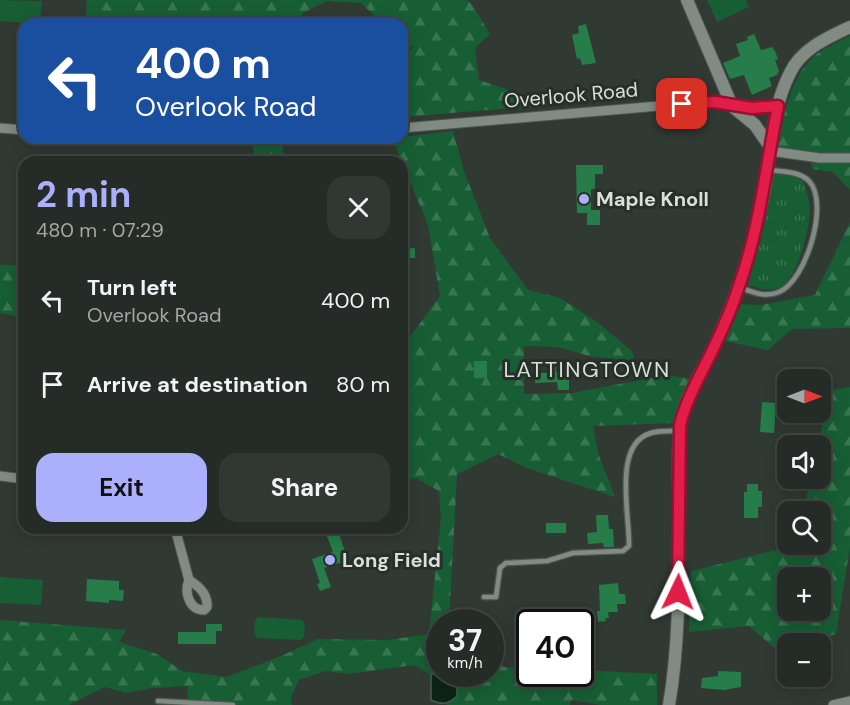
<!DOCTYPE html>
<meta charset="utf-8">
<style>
:root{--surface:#252b26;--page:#313732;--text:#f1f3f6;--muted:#a3a7a7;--line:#424743;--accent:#acaffb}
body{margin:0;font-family:"DM Sans",sans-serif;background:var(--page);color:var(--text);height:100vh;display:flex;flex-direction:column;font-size:22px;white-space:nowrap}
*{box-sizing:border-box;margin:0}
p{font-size:20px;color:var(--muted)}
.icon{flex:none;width:33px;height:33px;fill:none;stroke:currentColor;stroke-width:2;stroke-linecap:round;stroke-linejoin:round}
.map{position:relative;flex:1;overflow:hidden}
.sheet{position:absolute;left:18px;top:156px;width:390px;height:378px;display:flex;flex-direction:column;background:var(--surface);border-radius:18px;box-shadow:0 3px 15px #0003,0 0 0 2px var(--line)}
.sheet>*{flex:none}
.banner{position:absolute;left:18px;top:18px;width:390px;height:126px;border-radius:18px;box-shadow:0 3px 15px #0003,0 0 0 2px var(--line);background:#1a4fa0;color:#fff;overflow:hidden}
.needle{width:39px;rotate:90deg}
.controls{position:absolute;left:777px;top:369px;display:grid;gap:12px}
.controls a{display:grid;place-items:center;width:54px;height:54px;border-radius:12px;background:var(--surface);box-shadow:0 3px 15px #0003,0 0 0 2px var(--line);font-size:30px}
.speed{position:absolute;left:426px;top:609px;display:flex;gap:12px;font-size:30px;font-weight:700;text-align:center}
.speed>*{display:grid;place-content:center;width:78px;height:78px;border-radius:50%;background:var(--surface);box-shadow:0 3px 15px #0003,0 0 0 2px var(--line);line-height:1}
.speed small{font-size:15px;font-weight:400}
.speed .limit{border:3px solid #111;border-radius:9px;background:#fff;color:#111}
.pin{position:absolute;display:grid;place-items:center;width:51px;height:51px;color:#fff;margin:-26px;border-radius:12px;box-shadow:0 3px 9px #0006}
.me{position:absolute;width:66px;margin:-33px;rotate:2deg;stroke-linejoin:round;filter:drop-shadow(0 0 4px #0008)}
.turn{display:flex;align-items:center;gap:21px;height:126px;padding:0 18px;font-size:27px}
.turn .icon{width:78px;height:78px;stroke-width:2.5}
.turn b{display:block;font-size:42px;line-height:51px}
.round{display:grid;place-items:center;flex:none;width:63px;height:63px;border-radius:18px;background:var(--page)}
.headline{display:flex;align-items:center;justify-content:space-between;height:102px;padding:0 18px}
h1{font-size:36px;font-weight:700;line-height:45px;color:var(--accent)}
.button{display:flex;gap:12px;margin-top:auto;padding:12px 18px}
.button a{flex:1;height:69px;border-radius:18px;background:var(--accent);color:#111;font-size:24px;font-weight:700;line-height:69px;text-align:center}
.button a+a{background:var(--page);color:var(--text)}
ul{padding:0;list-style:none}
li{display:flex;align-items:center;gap:18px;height:84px;padding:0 18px}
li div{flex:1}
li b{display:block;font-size:22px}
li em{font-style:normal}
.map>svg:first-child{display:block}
.grass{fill:url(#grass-tufts)}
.forest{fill:url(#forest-firs);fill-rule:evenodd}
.garden{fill:#175e34}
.water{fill:#0b2615;stroke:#495e50;stroke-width:1.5}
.building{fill:#267d49}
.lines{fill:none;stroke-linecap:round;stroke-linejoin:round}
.service-casing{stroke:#4f5551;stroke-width:7}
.minor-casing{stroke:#4f5551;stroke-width:11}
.tertiary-casing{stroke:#4f5551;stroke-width:14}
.service{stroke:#818b84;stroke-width:4.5}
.minor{stroke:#818b84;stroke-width:9}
.tertiary{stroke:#818b84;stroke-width:12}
.route-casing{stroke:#92132f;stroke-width:15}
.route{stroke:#e11d48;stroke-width:10}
.poi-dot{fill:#acaffb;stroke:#272f29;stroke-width:2}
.labels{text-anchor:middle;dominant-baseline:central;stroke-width:6;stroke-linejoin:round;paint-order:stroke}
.street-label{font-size:20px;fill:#dadfdb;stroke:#272f29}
.poi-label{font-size:20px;font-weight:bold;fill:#dadfdb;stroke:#272f29;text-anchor:start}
.quarter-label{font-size:22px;letter-spacing:1.5px;fill:#dadfdb;stroke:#272f29}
</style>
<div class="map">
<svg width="850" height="705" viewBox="0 0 850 705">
<defs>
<pattern id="grass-tufts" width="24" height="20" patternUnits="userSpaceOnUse" patternTransform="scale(1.5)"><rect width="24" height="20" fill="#175e34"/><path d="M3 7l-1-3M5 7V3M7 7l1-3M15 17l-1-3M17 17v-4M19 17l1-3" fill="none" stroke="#387551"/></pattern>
<pattern id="forest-firs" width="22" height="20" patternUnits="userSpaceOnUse" patternTransform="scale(1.5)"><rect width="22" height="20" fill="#175e34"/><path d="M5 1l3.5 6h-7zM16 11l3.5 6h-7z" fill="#387551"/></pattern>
</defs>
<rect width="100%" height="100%" fill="#313933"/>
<!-- grass -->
<path class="grass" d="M774 174 792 176 803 181C807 192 810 201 810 212 809 230 797 281 779 288 769 292 758 288 748 285L766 221Z"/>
<!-- forest -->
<path class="forest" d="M87 0H466L471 3 490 34 475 48 479 80 552 105 402 117V60L413 47 402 42V24H383L361 3 327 1 303 13 300 24H197L191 21 180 24H85Z
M850 36V153H824L778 147C783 116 790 79 813 57 823 48 838 42 850 36Z
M453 131 464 171 490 238 528 290 560 298 597 322 633 352 634 361 589 356 558 347 524 346V394L572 393 667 375 689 379 679 401 676 423 593 426 599 456 615 497 527 468 498 454 457 474 449 622H440L439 670 431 675 414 665 348 674 325 671 299 680 291 697 292 705H187L188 686 152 688 126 693 105 687 69 705H0V620L126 630 119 642 157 654 182 671 227 677 279 657 318 639 388 640 429 634 441 518 439 491 418 479 402 477V339L406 342 440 296 428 225 392 138Z
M282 142 284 162H254L253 144Z
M850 162V190L833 172 812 169 811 163Z
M850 222V328L792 329 768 350 725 341 741 304 760 305 815 295Z
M0 265H24V321V318L0 313Z
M850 387V546L836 634 806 643 788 644 787 649 779 652 749 626 689 632 691 571 796 545 820 544V512L803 511 811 479 820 478V446L818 445 830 390ZM788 578H820V610H788Z
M491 663 505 667 529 668 530 674H580L581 670 657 674V705H601L571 700 570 705H446L451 702 457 678 454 674H490Z"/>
<!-- garden -->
<path class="garden" d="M0 0 42 1 40 24 0 21Z
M707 0H746L749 7 717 22Z
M0 577 43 580 41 605 0 603Z
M258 617 302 620 305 624 304 637 301 640 258 638 254 634 255 621Z"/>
<!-- water -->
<path class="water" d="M439 670 440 674H454L457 678V696C448 705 442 705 431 700V675Z"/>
<!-- building -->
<path class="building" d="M586 24 596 63 582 65 580 58 577 59 572 35 579 33 578 26Z
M754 34 761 50 772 47 775 51 778 59 775 60 779 71 777 75 769 78 772 86 752 95 744 75 730 79 723 63 740 56 736 44 748 40 747 37Z
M576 165H603V174H595V189H591V210H600V225H587V213H577Z
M415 248V258H408L409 279H402V249Z
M547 360H555L556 372H569V390H558L557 382 535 383V373H547Z
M474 361H487V378H474Z
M762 402 776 403 774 433 760 432Z
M747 484H758V491H762V507H758V518H744V492H747Z
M596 515H608L609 529H613L614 547H604L603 543 588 544 587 533 597 532Z
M546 523H566V533H546Z
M333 528H337L348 560 324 568 331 587 320 591 317 584 320 583 312 559 333 552 325 531Z
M87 579 119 581V590H124L123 601 109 600V603L86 601Z
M618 583 619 594H625L626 604H617L618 612H608L609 618H605L606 621 598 622 597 611H600L599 585Z
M206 624H222V631H216V644H178V632H206Z
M718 671 741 672V687L724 690 701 688 702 678 718 676Z"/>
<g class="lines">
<defs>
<path id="service" d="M739 287C752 292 765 298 779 292 806 281 830 203 809 181 799 171 783 172 770 170
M484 597H496L500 568 506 563 547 561 573 553 623 551 629 546C630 516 612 444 651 433 660 430 670 431 679 431
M158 701 233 705"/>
<path id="minor" d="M0 128 24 130
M402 128 682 104 715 102 752 108 778 106
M132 138H206
M770 151 820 158H850
M0 476 24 479
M175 528 189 580C184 592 189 610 204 610L207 607C208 595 199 586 189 580
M833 705 850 701"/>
<path id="tertiary" d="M687 0 732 106 755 125 771 148
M669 705C680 641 679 570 679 505 679 479 677 453 680 428 683 396 705 368 717 340 738 292 754 244 764 193 771 153 771 110 790 73 801 49 827 38 850 27"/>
</defs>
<!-- service casing -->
<use href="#service" class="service-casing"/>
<!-- minor casing -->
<use href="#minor" class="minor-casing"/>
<!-- tertiary casing -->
<use href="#tertiary" class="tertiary-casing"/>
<!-- service -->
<use href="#service" class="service"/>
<!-- minor -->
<use href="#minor" class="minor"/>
<!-- tertiary -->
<use href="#tertiary" class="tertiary"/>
</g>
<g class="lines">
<defs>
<path id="route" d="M678 592 680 425C687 396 703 371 715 345 724 326 733 305 739 286 760 227 766 166 778 106L752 108 715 102 682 104"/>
</defs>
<!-- route casing -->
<use href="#route" class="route-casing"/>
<!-- route -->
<use href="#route" class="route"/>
</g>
<!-- markers -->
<g class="poi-dot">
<circle cx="584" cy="199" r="6"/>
<circle cx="330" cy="560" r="6"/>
</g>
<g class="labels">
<!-- street labels -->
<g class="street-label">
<text transform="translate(571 95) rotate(-5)">Overlook Road</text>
</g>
<!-- poi labels -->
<g class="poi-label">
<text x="596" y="199">Maple Knoll</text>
<text x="342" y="560">Long Field</text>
</g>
<!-- quarter labels -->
<g class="quarter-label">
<text x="587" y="369">LATTINGTOWN</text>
</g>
</g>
</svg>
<div class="controls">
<a><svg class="needle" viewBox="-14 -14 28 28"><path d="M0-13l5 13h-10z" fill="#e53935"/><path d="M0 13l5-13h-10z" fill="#a3a7a7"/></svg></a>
<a><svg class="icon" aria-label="sound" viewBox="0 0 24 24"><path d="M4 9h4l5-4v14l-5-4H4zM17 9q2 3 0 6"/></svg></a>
<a><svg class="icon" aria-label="search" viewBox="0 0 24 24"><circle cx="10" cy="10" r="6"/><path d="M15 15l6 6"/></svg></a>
<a>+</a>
<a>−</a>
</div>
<div class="speed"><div>37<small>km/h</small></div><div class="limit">40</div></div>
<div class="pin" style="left:682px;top:104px;background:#d93025"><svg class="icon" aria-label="arrive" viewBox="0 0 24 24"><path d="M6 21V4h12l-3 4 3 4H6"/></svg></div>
<svg class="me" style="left:678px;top:592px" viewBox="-20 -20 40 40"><path d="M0-17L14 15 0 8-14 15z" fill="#e11d48" stroke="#fff" stroke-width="4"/></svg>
<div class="banner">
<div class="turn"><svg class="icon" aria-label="left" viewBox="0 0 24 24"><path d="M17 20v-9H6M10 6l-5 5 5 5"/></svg><div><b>400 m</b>Overlook Road</div></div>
</div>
<section class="sheet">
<div class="headline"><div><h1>2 min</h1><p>480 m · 07:29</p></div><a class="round"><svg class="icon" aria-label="close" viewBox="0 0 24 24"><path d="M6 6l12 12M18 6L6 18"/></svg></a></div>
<ul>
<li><svg class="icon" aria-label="left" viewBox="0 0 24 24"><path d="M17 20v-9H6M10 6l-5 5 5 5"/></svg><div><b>Turn left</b><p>Overlook Road</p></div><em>400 m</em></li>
<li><svg class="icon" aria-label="arrive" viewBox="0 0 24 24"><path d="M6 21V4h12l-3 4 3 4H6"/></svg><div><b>Arrive at destination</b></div><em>80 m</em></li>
</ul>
<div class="button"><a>Exit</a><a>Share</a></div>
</section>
</div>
